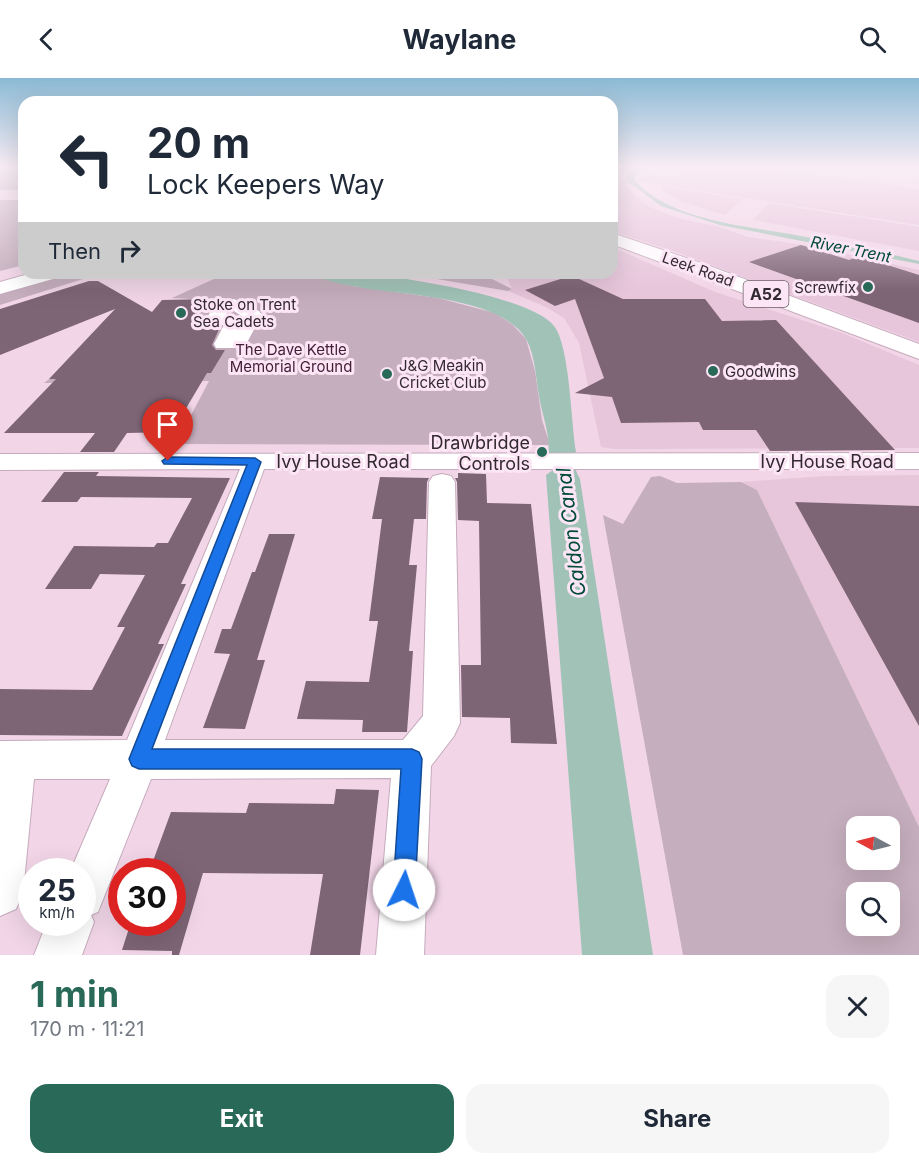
<!DOCTYPE html>
<meta charset="utf-8">
<style>
:root{--surface:#fff;--page:#f6f6f7;--text:#1f2937;--muted:#747a83;--accent:#286957}
body{margin:0;font-family:Inter,sans-serif;background:var(--page);color:var(--text);height:100vh;display:flex;flex-direction:column;font-size:22px;white-space:nowrap}
*{box-sizing:border-box;margin:0}
p{font-size:20px;color:var(--muted)}
.icon{flex:none;width:33px;height:33px;fill:none;stroke:currentColor;stroke-width:2;stroke-linecap:round;stroke-linejoin:round}
.map{position:relative;height:877px;overflow:hidden}
.panel{display:flex;flex-direction:column;background:var(--surface);flex:1}
.panel>*{flex:none}
.top-card{position:absolute;left:18px;top:18px;width:600px;height:183px;border-radius:18px;box-shadow:0 6px 24px #0002;background:#fff;color:var(--text);overflow:hidden}
.needle{width:39px;rotate:277deg}
.fabs{position:absolute;left:846px;top:738px;display:grid;gap:12px}
.fabs a{display:grid;place-items:center;width:54px;height:54px;border-radius:12px;background:var(--surface);box-shadow:0 6px 24px #0002;font-size:30px}
.speed{position:absolute;left:18px;top:780px;display:flex;gap:12px;font-size:30px;font-weight:700;text-align:center}
.speed>*{display:grid;place-content:center;width:78px;height:78px;border-radius:50%;background:var(--surface);box-shadow:0 6px 24px #0002;line-height:1}
.speed small{font-size:15px;font-weight:400}
.speed .limit{border:9px solid #d22;background:#fff;color:#111}
.pin{position:absolute;display:grid;place-items:center;width:51px;height:51px;color:#fff;margin:-62px -26px;border-radius:50% 50% 50% 0;rotate:-45deg;box-shadow:0 0 6px #0007}
.pin .icon{rotate:45deg}
.me{position:absolute;width:66px;margin:-33px;rotate:4deg;stroke-linejoin:round;filter:drop-shadow(0 0 4px #0008)}
.turn{display:flex;align-items:center;gap:21px;height:126px;padding:0 30px;font-size:27px}
.turn .icon{width:78px;height:78px;stroke-width:2.5}
.turn b{display:block;font-size:42px;line-height:51px}
.then{display:flex;align-items:center;height:57px;padding:0 30px;background:#0003;gap:12px;font-size:22px}
.round{display:grid;place-items:center;flex:none;width:63px;height:63px;border-radius:18px;background:var(--page)}
.headline{display:flex;align-items:center;justify-content:space-between;height:102px;padding:0 30px}
h1{font-size:36px;font-weight:700;line-height:45px;color:var(--accent)}
.cta{display:flex;gap:12px;margin-top:auto;padding:12px 30px}
.cta a{flex:1;height:69px;border-radius:18px;background:var(--accent);color:#fff;font-size:24px;font-weight:700;line-height:69px;text-align:center}
.cta a+a{background:var(--page);color:var(--text)}
header{display:flex;justify-content:space-between;align-items:center;height:78px;padding:0 30px;background:var(--surface);font-size:27px;font-weight:700}
.map>svg:first-child{display:block}
.built{fill:#e7c5db}
.green{fill:#c5aebd;fill-rule:evenodd}
.water{fill:#a1c3b7}
.lines{fill:none;stroke-linecap:round;stroke-linejoin:round}
.stream{fill:#a1c3b7;fill-rule:evenodd}
.building{fill:#7e6576}
.street-casing{stroke:#c5abbc;stroke-width:2}
.primary-casing{stroke:#c5abbc;stroke-width:2}
.highway-casing{stroke:#c5abbc;stroke-width:2}
.street{fill:#fff;fill-rule:evenodd}
.primary{fill:#fff;fill-rule:evenodd}
.highway{fill:#fff;fill-rule:evenodd}
.route{fill:#1a73e8;stroke:#114b97;stroke-width:1.5}
.poi-dot{fill:#286957;stroke:#fce5f4;stroke-width:2}
.labels{text-anchor:middle;dominant-baseline:central;stroke-width:6;stroke-linejoin:round;paint-order:stroke}
.far-street-label{font-size:15px;fill:#332930;stroke:#fce5f4}
.far-poi-label{font-size:15px;fill:#332930;stroke:#fce5f4;text-anchor:start}
.far-park-label{font-size:15px;fill:#421d38;stroke:#fce5f4}
.far-water-label{font-size:16px;font-style:italic;fill:#014b3b;stroke:#fce5f4}
.shield{fill:#fce5f4;stroke:#6f616b;stroke-width:1.5}
.shield-label{font-size:16px;font-weight:bold;fill:#332930}
.poi-label{font-size:18px;fill:#332930;stroke:#fce5f4;text-anchor:end}
.street-label{font-size:18px;fill:#332930;stroke:#fce5f4}
.water-label{font-size:20px;font-style:italic;fill:#014b3b;stroke:#fce5f4}
</style>
<header><svg class="icon" aria-label="back" viewBox="0 0 24 24"><path d="M15 5l-7 7 7 7"/></svg>Waylane<svg class="icon" aria-label="search" viewBox="0 0 24 24"><circle cx="10" cy="10" r="6"/><path d="M15 15l6 6"/></svg></header>
<div class="map">
<svg width="919" height="877" viewBox="0 0 919 877">
<rect width="100%" height="100%" fill="#f2d6e8"/>
<!-- built -->
<path class="built" d="M612 89H630L614 97 622 99 624 106 635 118 650 129 677 140 720 149 748 159 811 168 919 192V264L679 175 612 153Z
M691 89H762L919 111V147L636 103 645 97 640 95 672 100Z
M660 108 743 121 725 137 682 124 662 113Z
M769 125 919 149V173L753 142Z
M612 169 715 214 842 255 919 287V370L614 371 601 369 579 265 564 240 546 229 508 213 512 211 505 195H612Z
M919 397V749L757 412 741 404 824 398Z"/>
<!-- green -->
<path class="green" d="M0 89H24V112H0Z
M0 122H24V187L0 193Z
M66 195H114L104 198 96 197 0 227V215Z
M227 195H303L352 208 438 220 495 235 512 246 526 261 535 293 542 342 550 367 176 366 209 303 44 305 49 301 164 299 210 222 172 220Z
M401 195H483L494 197 488 199 512 211 508 213Z
M660 398 677 405 741 404 757 412 919 749V877H683L603 437 623 446 651 399ZM856 748H890V782H856ZM856 814H890V848H856Z"/>
<!-- water -->
<path class="water" d="M632 89H642L634 101C669 144 751 148 801 158 841 166 880 173 919 183V186L720 147 661 128 630 105H622L628 104 626 98Z
M303 195C321 195 340 194 358 195 397 198 531 218 554 248 570 268 571 345 576 373 572 382 575 392 580 401L653 877H582L546 397 553 392V378L548 376C551 358 542 337 539 318 536 301 535 276 526 261 502 218 396 217 352 208 335 205 319 200 303 195Z"/>
<g class="lines">
<!-- stream -->
<path class="stream" d="M648 89H655L633 95 631 94Z
M906 90H919V92L907 90Z"/>
</g>
<!-- building -->
<path class="building" d="M801 167 849 182 859 178 919 197V245L749 184Z
M566 195 623 221H705L722 243 776 242 895 372 770 373 756 352H703L699 344 621 345 612 319 575 315 604 300 575 221 555 228 525 212 567 199Z
M89 203H98L152 234 162 222 211 221 197 242H203L208 248 220 249 212 267 216 272H225L211 295H207L172 354 127 355 114 374H80L95 355H4L56 301H49L115 231 0 277V231Z
M64 394H99L96 398 230 400 181 506H186L158 566H164L122 658 0 657V611L92 612 125 549H117L145 497 100 496 91 511H45L74 468 154 469 157 465H168L192 420 81 419 77 424H41Z
M458 395 486 396 487 425 531 426 557 666 511 665 510 640 462 639 461 587H481L479 443 458 442 457 404 455 400H458Z
M380 399 429 400 427 404 426 441H414L409 487H417L409 573H413L407 654H362L363 642 297 641 306 603 369 604 378 543H369L382 441H372Z
M795 424 919 428V648Z
M269 456H295L257 582H265L245 651 203 650 230 576 214 575 222 551H231L252 494H255Z
M336 711 379 712 360 877H310L323 796 203 795 179 877H172V873L122 872 131 844H172V794H149L171 734 246 735 249 725 334 726Z"/>
<g class="lines">
<defs>
<path id="street" d="M234 221 259 233 262 237 244 270H216L214 266 224 247 208 246 205 242 218 223ZM229 231H231L243 239 226 237Z
M919 375V391H264L165 662H403L423 638 429 404 433 398 442 396 451 398 455 404 460 645 454 658 431 688 424 877H376L391 700 151 701 98 834 91 837 94 844 82 877H34L47 844H82V794H70L110 701H34L23 815 16 831 0 838V663L127 662 240 391 0 392V376Z"/>
<path id="primary" d="M32 195H62L60 199 0 216V204Z"/>
<path id="highway" d="M612 155 704 186 919 266V281L612 166Z"/>
</defs>
<!-- street casing -->
<use href="#street" class="street-casing"/>
<!-- primary casing -->
<use href="#primary" class="primary-casing"/>
<!-- highway casing -->
<use href="#highway" class="highway-casing"/>
<!-- street -->
<use href="#street" class="street"/>
<!-- primary -->
<use href="#primary" class="primary"/>
<!-- highway -->
<use href="#highway" class="highway"/>
</g>
<!-- sky -->
<linearGradient id="sky" x2="0" y2="1"><stop stop-color="#8bbad4"/><stop offset="0.42" stop-color="#f9edf5"/><stop offset="1" stop-color="#f9edf5" stop-opacity="0"/></linearGradient>
<rect width="919" height="212" fill="url(#sky)"/>
<!-- route -->
<path class="route" d="M168 379 255 380 261 384 152 671H412L419 674 422 681 415 812 412 820 404 823 396 820 393 812 401 691H139L132 688 129 681 247 387 164 386 162 383Z"/>
<!-- markers -->
<g class="poi-dot">
<circle cx="868" cy="209" r="6"/>
<circle cx="181" cy="235" r="6"/>
<circle cx="713" cy="293" r="6"/>
<circle cx="387" cy="296" r="6"/>
<circle cx="542" cy="374" r="6"/>
</g>
<g class="labels">
<!-- far-street labels -->
<g class="far-street-label">
<text transform="translate(698 191) rotate(20)">Leek Road</text>
</g>
<!-- far-poi labels -->
<g class="far-poi-label">
<text x="856" y="209" text-anchor="end">Screwfix</text>
<text x="193" y="226">Stoke on Trent<tspan x="193" dy="17">Sea Cadets</tspan></text>
<text x="399" y="287">J&amp;G Meakin<tspan x="399" dy="17">Cricket Club</tspan></text>
<text x="725" y="293">Goodwins</text>
</g>
<!-- far-park labels -->
<g class="far-park-label">
<text x="291" y="271">The Dave Kettle<tspan x="291" dy="17">Memorial Ground</tspan></text>
</g>
<!-- far-water labels -->
<g class="far-water-label">
<text transform="translate(851 171) rotate(11)">River Trent</text>
</g>
<!-- shield labels -->
<rect class="shield" x="743.5" y="203" width="45" height="26" rx="4.5"/>
<g class="shield-label">
<text x="766" y="216">A52</text>
</g>
<!-- poi labels -->
<g class="poi-label">
<text x="530" y="364">Drawbridge<tspan x="530" dy="21">Controls</tspan></text>
</g>
<!-- street labels -->
<g class="street-label">
<text x="343" y="383">Ivy House Road</text>
<text x="827" y="383">Ivy House Road</text>
</g>
<!-- water labels -->
<g class="water-label">
<text transform="translate(571 454) rotate(-97)">Caldon Canal</text>
</g>
</g>
</svg>
<div class="fabs">
<a><svg class="needle" viewBox="-14 -14 28 28"><path d="M0-13l5 13h-10z" fill="#e53935"/><path d="M0 13l5-13h-10z" fill="#747a83"/></svg></a>
<a><svg class="icon" aria-label="search" viewBox="0 0 24 24"><circle cx="10" cy="10" r="6"/><path d="M15 15l6 6"/></svg></a>
</div>
<div class="speed"><div>25<small>km/h</small></div><div class="limit">30</div></div>
<div class="pin" style="left:168px;top:383px;background:#d93025"><svg class="icon" aria-label="arrive" viewBox="0 0 24 24"><path d="M6 21V4h12l-3 4 3 4H6"/></svg></div>
<svg class="me" style="left:404px;top:812px" viewBox="-20 -20 40 40"><circle r="19" fill="#fff"/><path d="M0-13L10 11 0 6-10 11z" fill="#1a73e8"/></svg>
<div class="top-card">
<div class="turn"><svg class="icon" aria-label="left" viewBox="0 0 24 24"><path d="M17 20v-9H6M10 6l-5 5 5 5"/></svg><div><b>20 m</b>Lock Keepers Way</div></div>
<div class="then">Then<svg class="icon" aria-label="right" viewBox="0 0 24 24"><path d="M7 20v-9h11M14 6l5 5-5 5"/></svg></div>
</div>
</div>
<section class="panel">
<div class="headline"><div><h1>1 min</h1><p>170 m · 11:21</p></div><a class="round"><svg class="icon" aria-label="close" viewBox="0 0 24 24"><path d="M6 6l12 12M18 6L6 18"/></svg></a></div>
<div class="cta"><a>Exit</a><a>Share</a></div>
</section>
